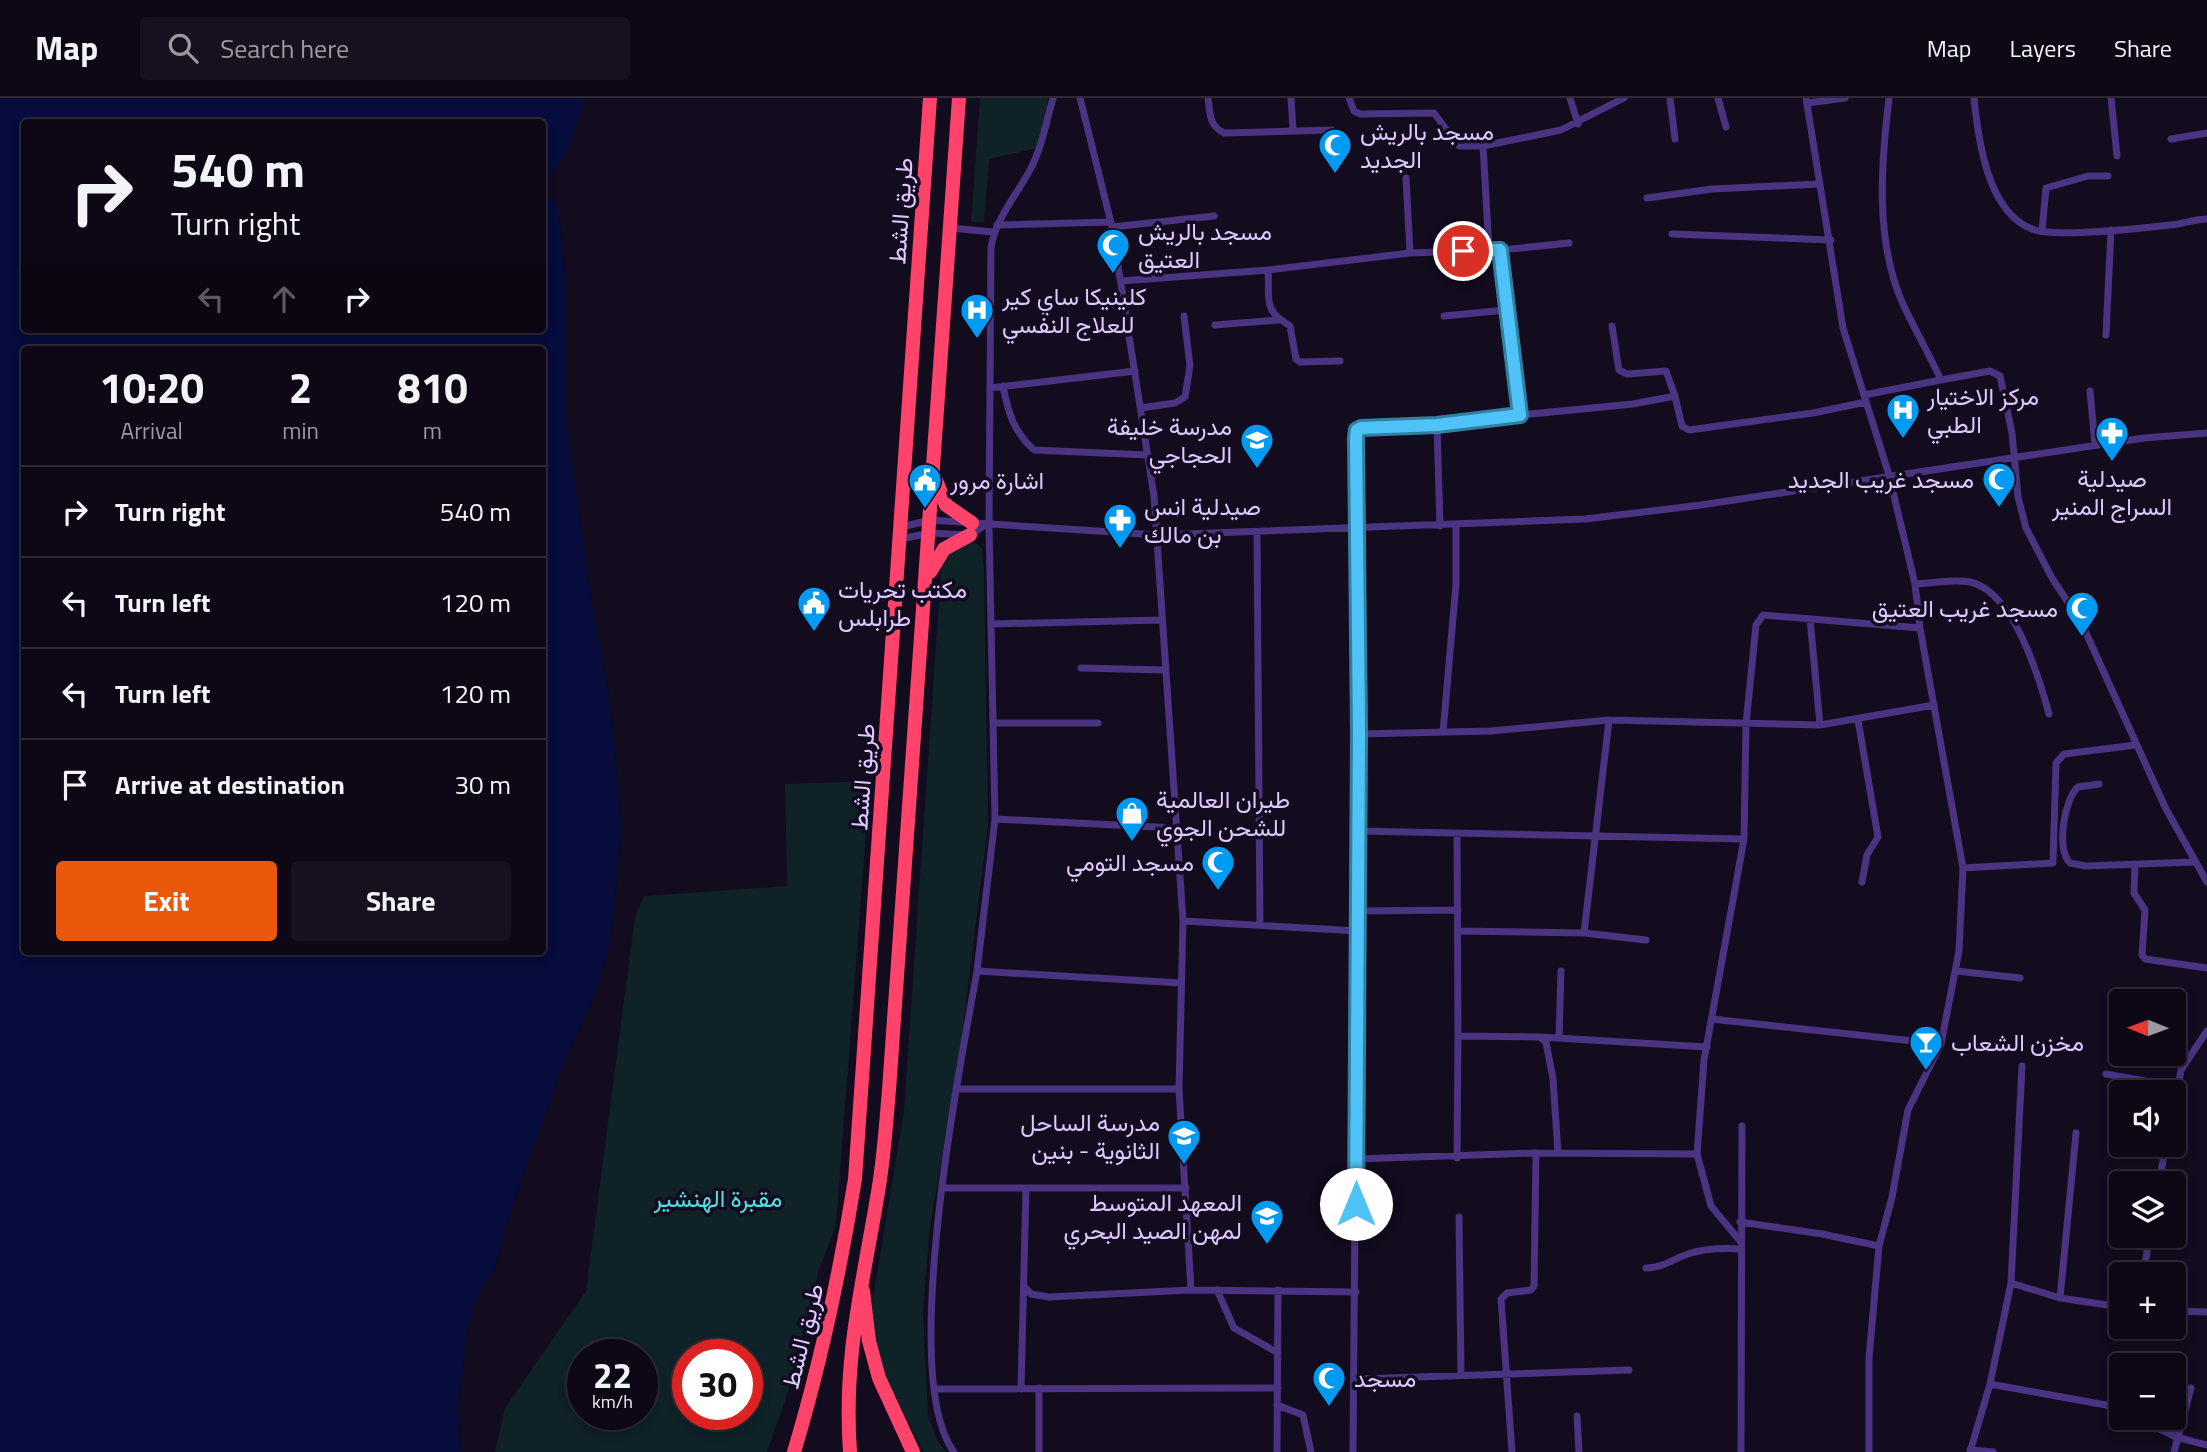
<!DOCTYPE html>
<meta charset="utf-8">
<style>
:root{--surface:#0e0816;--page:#17111f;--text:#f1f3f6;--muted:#9b9aa1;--line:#2e2935;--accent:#ea580c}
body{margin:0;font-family:"Titillium Web",Vazirmatn,sans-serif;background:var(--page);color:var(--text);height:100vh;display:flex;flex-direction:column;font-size:26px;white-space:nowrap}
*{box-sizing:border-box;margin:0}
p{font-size:23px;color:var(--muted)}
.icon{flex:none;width:38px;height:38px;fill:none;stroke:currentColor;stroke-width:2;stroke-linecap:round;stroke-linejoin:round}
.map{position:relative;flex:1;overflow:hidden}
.side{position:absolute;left:21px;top:248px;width:525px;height:609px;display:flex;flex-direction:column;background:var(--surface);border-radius:7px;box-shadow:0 4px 10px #0003,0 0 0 2px var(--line)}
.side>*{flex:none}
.hud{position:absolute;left:21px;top:21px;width:525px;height:214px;border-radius:7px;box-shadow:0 4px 10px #0003,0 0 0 2px var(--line);background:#0e0816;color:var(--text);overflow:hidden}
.needle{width:46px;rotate:271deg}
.controls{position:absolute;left:2109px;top:891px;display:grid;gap:14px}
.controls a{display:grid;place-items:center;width:77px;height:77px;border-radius:7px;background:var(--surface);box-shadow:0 4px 10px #0003,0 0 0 2px var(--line);font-size:35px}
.speed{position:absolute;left:567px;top:1241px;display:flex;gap:14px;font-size:35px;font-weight:700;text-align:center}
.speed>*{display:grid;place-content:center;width:91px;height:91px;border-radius:50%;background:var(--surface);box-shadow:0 4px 10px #0003,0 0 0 2px var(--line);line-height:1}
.speed small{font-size:18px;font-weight:400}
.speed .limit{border:10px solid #d22;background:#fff;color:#111}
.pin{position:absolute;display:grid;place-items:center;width:60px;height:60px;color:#fff;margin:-30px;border:4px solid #fff;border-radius:50%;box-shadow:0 2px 7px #0007}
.me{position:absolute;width:77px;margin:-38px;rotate:0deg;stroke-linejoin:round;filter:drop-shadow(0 0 5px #0008)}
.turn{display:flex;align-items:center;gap:24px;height:147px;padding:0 35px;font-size:32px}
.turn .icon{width:91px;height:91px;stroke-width:2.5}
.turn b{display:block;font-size:49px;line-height:60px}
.lanes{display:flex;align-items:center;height:66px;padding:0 35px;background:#0003;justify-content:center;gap:35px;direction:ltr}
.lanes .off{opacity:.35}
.eta{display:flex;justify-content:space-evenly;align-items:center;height:119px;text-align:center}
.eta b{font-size:42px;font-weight:700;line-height:49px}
.primary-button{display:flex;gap:14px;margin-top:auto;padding:14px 35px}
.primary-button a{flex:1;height:80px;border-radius:7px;background:var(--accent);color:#fff;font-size:28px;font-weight:700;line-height:80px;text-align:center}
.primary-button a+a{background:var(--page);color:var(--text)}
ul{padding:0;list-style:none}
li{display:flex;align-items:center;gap:21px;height:91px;padding:0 35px;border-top:2px solid var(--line)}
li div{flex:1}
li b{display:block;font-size:26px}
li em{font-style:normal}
header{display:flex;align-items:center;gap:42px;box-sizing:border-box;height:98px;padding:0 35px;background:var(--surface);border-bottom:2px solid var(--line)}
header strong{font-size:33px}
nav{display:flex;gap:38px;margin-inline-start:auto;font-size:24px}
.search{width:490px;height:63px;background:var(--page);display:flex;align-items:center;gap:18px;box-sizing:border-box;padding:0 24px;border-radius:7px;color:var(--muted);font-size:26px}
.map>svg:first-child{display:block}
.green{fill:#0e2228;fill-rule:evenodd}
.water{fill:#060c3b;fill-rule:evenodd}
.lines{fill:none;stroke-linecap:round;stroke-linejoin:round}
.street{stroke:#4a3380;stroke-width:7}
.highway{stroke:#ff436b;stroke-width:14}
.route-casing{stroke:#337fa1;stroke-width:18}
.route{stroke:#4fc3f7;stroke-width:12}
.labels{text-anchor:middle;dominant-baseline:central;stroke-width:7;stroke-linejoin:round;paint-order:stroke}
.poi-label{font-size:24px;fill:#ddc8ff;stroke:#130b1e;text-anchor:start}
.street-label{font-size:24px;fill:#ddc8ff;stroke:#130b1e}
.park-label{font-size:24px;fill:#4fe2e4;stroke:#130b1e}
</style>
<header>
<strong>Map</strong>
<div class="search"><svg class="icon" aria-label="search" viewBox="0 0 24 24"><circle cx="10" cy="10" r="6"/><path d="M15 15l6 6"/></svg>Search here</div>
<nav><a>Map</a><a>Layers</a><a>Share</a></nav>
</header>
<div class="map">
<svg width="2207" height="1354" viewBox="0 0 2207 1354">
<rect width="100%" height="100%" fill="#130b1e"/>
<!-- green -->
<path class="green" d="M980 0H1048L1043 49 989 61 984 124H971Z
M965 445H976L982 451 984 470 988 728 959 961 930 1128 923 1213 928 1317 937 1342 946 1354H924L886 1279 875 1242 872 1206 904 1012 942 460Z
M870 683 836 1127 819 1172 792 1282 767 1354H495L505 1310 586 1193 635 819 644 798 787 788 785 686ZM583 1256H642V1316H583ZM688 1256H747V1316H688Z"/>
<!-- water -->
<path class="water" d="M0 0H585L569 49 543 91 556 106 559 117 565 175V310L589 489 610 602 622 730 611 841 597 891 563 968 512 1108 495 1170 478 1197 468 1227 458 1311 461 1354H0ZM24 24H542V231H24ZM24 252H542V854H24Z"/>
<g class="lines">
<!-- street -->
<path class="street" d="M1053 0C1046 25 1042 49 1030 72 1016 98 996 120 991 149L989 427 995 721 977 873 1181 885
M1080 0 1112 129 1154 398 1183 823 1179 991 1191 1192 1356 1194
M1208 0C1210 15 1209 28 1224 35L1332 32
M1291 0 1293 32
M1349 0 1354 13 1360 16 1434 15 1459 48H1483
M1570 0 1578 26
M1670 0 1675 41
M1718 0 1726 29
M1806 0 1843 230 1889 377 1915 486 1920 530 1963 770 1959 853 1941 946 1908 1012 1892 1099 1879 1148 1869 1260V1354
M1974 0C1978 40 1987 114 2032 131 2053 140 2144 130 2170 127 2183 126 2194 121 2207 121
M2111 0 2117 58
M1807 5 1845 0
M2171 41 2207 35
M1406 80 1410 155
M1647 100 1712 91 1820 86
M997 127 1111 124
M1112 129 1214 118
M950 130 993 134
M2042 133 2046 90 2088 78H2108
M1672 136 1831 142
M1489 151 1483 48 1561 32 1624 0
M1501 152 1569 145
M1268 172C1270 203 1262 211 1290 228L1296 261 1300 264 1340 263
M1121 183 1268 172 1410 155 1501 152 1520 317 1437 327 1361 330 1357 332 1356 339 1359 636 1353 1354
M1444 218 1506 212
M1215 227 1278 222
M2106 237 2111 132
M1941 282 1990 273 2000 278 2012 335 2018 399 2026 430 2052 480 2081 524 2166 711 2207 784
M1003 288C1008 315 1014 334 1034 352L1148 357
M990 290 1135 273
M2090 293 2095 347
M1864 297 1941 282C1929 256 1914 230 1902 204 1875 141 1881 66 1889 0
M1675 298 1682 328 1689 332 1813 315 1866 304
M1141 310 1175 305 1185 299 1190 268 1184 218
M1520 317 1633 306 1675 298 1666 273 1627 276 1619 272 1612 228
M1437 327 1440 428
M902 429 930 422 1158 437 1585 421 1701 407 2144 340 2207 335
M1257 436 1260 827
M901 441 929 435 970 437 985 427
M1915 486C1932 485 1953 481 1970 484 2014 494 2039 579 2049 616
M1810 521 1820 627
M991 526 1161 522
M1081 570 1164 572
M1858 622 1878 739 1867 757 1862 784
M993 625H1098
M1443 634 1456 486V427
M1359 636 1491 633 1609 622 1820 627 1934 607
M2099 686 2078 689C2064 701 2056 752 2070 765L2085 768 2194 764
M995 721 1176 730
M1359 733 1744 741
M1457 736 1458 938 1540 939 1546 944 1553 981 1558 1055
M2135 767 2134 795 2145 812 2142 857 2145 861 2207 870
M1963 770 2053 765 2056 665 2064 656 2136 647
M1358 813 1458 812
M1183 823 1358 833
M1458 833 1584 835 1609 622
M1584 835 1646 842
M1956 873 2020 880
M1712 921 1941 946
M1541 939 1707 949
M1559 940 1561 873
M2106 976 2179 989
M956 991H1179
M2174 1013 2181 972 2207 933
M1457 1060 1458 938
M1356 1061 1536 1055 1697 1056
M2159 1085 2166 1046
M943 1090H1186
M1459 1119 1461 1277
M1740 1124 1822 1136 1879 1148
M1740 1143 1711 1108 1697 1056 1704 962 1744 741 1746 626 1756 527 1763 517 1920 530
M1646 1170C1664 1170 1672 1161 1688 1156 1705 1150 1722 1150 1740 1151
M2144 1176 2149 1138
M2011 1185 2060 1200 2121 1209
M1024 1188 1031 1196 1049 1199 1191 1192
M1217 1192 1234 1230 1278 1255
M2060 1200 2076 1035
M2174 1213 2207 1214
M1356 1281 1629 1272
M1990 1286 2106 1307 2121 1312
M1039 1290V1354
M935 1291 1278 1290
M1021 1291 1026 1090
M1277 1307 1303 1317 1311 1354
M1577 1318 1579 1354
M2138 1320 2176 1339 2207 1347
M1970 1352 1993 1354
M954 1354C898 1279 960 969 977 873
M1277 1354 1278 1192
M1512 1354 1501 1201 1507 1195 1531 1192 1534 1188 1536 1055
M1741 1354 1742 1028
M1970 1354 1990 1286 2011 1185 2022 968
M2174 1354 2191 1290"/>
<!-- highway -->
<path class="highway" d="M935 380 946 407 972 425
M930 474 944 451 970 437
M863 1193 869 1243 879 1280 913 1354
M794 1354C821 1264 840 1174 855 1081L930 0
M850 1354C843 1259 863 1186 878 1094 884 1060 886 1026 889 992L959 0"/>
</g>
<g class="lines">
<defs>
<path id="route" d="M1356 1106 1359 636 1356 339 1357 332 1361 330 1437 327 1520 317 1500 152 1463 153"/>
</defs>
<!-- route casing -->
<use href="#route" class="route-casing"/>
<!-- route -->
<use href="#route" class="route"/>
</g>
<!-- icons -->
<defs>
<symbol id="mosque-pin" viewBox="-11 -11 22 30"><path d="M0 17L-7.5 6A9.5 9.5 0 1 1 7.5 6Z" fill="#009af3" stroke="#130b1e"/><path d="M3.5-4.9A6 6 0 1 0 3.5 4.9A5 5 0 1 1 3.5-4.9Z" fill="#fff"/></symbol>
<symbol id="hospital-pin" viewBox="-11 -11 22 30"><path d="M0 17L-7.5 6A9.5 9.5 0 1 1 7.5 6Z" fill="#009af3" stroke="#130b1e"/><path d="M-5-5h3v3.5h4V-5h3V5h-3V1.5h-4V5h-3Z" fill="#fff"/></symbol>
<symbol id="pharmacy-pin" viewBox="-11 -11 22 30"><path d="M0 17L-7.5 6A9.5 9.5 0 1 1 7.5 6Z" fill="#009af3" stroke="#130b1e"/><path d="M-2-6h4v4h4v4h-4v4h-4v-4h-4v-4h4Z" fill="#fff"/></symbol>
<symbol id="school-pin" viewBox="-11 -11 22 30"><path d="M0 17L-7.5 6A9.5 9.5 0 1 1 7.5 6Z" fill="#009af3" stroke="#130b1e"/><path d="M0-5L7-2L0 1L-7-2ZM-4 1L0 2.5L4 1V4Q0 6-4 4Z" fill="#fff"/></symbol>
<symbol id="civic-pin" viewBox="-11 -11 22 30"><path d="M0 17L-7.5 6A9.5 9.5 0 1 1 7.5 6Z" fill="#009af3" stroke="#130b1e"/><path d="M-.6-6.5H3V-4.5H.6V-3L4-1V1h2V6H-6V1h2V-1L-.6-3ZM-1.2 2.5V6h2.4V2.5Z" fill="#fff"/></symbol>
<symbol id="shop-pin" viewBox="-11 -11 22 30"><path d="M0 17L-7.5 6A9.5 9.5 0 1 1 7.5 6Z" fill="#009af3" stroke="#130b1e"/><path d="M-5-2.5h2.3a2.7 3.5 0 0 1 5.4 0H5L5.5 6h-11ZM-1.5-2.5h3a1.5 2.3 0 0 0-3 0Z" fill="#fff"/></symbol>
<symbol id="bar-pin" viewBox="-11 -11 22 30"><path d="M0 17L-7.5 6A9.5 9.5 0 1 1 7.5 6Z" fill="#009af3" stroke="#130b1e"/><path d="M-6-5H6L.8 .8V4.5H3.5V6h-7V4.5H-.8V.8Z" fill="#fff"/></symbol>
<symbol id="university-pin" viewBox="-11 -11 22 30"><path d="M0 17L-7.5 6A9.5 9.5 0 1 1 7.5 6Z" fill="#009af3" stroke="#130b1e"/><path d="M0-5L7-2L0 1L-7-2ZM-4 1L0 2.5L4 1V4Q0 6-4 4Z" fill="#fff"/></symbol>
</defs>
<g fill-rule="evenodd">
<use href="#mosque-pin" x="1316" y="28" width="38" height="52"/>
<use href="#mosque-pin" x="1094" y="128" width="38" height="52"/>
<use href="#hospital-pin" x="958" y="193" width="38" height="52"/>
<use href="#hospital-pin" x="1884" y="293" width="38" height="52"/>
<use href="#pharmacy-pin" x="2093" y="316" width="38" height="52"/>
<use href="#school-pin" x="1238" y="323" width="38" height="52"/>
<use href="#mosque-pin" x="1980" y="362" width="38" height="52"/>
<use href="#civic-pin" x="906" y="363" width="38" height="52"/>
<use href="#pharmacy-pin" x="1101" y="403" width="38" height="52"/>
<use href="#civic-pin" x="795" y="486" width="38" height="52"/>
<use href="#mosque-pin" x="2063" y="491" width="38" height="52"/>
<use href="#shop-pin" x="1113" y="696" width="38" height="52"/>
<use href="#mosque-pin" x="1199" y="745" width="38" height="52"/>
<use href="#bar-pin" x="1907" y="925" width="38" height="52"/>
<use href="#school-pin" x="1165" y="1019" width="38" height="52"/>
<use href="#university-pin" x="1248" y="1099" width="38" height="52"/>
<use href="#mosque-pin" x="1310" y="1261" width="38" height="52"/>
</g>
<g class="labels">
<!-- poi labels -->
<g class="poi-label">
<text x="1360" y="33">مسجد بالريش<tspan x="1360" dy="28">الجديد</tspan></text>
<text x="1138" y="133">مسجد بالريش<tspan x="1138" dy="28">العتيق</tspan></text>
<text x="1002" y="198">كلينيكا ساي كير<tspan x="1002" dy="28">للعلاج النفسي</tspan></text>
<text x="1927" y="298">مركز الاختيار<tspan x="1927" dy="28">الطبي</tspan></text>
<text x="1232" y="328" text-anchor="end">مدرسة خليفة<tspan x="1232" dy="28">الحجاجي</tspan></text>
<text x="2112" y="380" text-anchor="middle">صيدلية<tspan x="2112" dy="28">السراج المنير</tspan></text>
<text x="1974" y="381" text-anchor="end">مسجد غريب الجديد</text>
<text x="950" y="382">اشارة مرور</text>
<text x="1144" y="408">صيدلية انس<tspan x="1144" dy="28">بن مالك</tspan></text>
<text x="838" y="491">مكتب تحريات<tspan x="838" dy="28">طرابلس</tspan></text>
<text x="2058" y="510" text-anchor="end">مسجد غريب العتيق</text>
<text x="1156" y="701">طيران العالمية<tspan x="1156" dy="28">للشحن الجوي</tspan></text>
<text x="1194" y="764" text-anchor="end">مسجد التومي</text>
<text x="1951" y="944">مخزن الشعاب</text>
<text x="1160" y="1024" text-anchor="end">مدرسة الساحل<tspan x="1160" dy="28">الثانوية - بنين</tspan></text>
<text x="1242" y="1104" text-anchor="end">المعهد المتوسط<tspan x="1242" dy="28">لمهن الصيد البحري</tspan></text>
<text x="1354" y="1280">مسجد</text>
</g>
<!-- street labels -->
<g class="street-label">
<text transform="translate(900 113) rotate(-86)">طريق الشط</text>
<text transform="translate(862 679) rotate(-86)">طريق الشط</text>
<text transform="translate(802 1238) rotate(-76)">طريق الشط</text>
</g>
<!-- park labels -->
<g class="park-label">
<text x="718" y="1100">مقبرة الهنشير</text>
</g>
</g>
</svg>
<div class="controls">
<a><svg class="needle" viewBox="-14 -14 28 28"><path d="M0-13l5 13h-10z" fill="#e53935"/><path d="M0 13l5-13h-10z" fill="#9b9aa1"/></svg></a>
<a><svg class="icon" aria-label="sound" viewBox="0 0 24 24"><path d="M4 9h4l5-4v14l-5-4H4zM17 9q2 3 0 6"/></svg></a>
<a><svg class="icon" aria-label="layers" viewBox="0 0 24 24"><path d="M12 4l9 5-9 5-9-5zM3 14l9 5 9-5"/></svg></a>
<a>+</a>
<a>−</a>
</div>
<div class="speed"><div>22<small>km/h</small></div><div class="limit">30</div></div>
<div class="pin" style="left:1463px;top:153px;background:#d93025"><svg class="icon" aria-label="arrive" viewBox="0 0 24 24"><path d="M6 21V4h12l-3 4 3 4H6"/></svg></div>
<svg class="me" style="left:1356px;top:1106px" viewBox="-20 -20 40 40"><circle r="19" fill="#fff"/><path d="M0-13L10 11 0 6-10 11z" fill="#4fc3f7"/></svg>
<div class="hud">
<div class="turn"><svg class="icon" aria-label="right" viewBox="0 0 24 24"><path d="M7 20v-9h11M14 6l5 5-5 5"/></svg><div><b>540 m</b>Turn right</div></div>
<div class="lanes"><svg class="icon off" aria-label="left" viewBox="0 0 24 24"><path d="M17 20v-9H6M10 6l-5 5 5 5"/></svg><svg class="icon off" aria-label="ahead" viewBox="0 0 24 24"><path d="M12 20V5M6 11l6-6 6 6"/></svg><svg class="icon" aria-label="right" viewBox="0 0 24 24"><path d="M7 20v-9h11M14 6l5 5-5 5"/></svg></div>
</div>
<section class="side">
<div class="eta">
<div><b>10:20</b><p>Arrival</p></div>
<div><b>2</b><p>min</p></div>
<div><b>810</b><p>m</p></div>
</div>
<ul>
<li><svg class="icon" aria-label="right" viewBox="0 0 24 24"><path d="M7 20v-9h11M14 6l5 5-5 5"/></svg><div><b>Turn right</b></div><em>540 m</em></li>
<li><svg class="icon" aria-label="left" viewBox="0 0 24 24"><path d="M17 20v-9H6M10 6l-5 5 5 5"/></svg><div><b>Turn left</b></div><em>120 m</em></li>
<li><svg class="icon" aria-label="left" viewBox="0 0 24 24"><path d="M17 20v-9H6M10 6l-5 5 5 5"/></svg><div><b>Turn left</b></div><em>120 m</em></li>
<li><svg class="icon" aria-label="arrive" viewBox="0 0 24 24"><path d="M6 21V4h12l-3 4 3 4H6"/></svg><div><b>Arrive at destination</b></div><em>30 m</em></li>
</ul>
<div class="primary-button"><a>Exit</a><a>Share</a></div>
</section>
</div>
